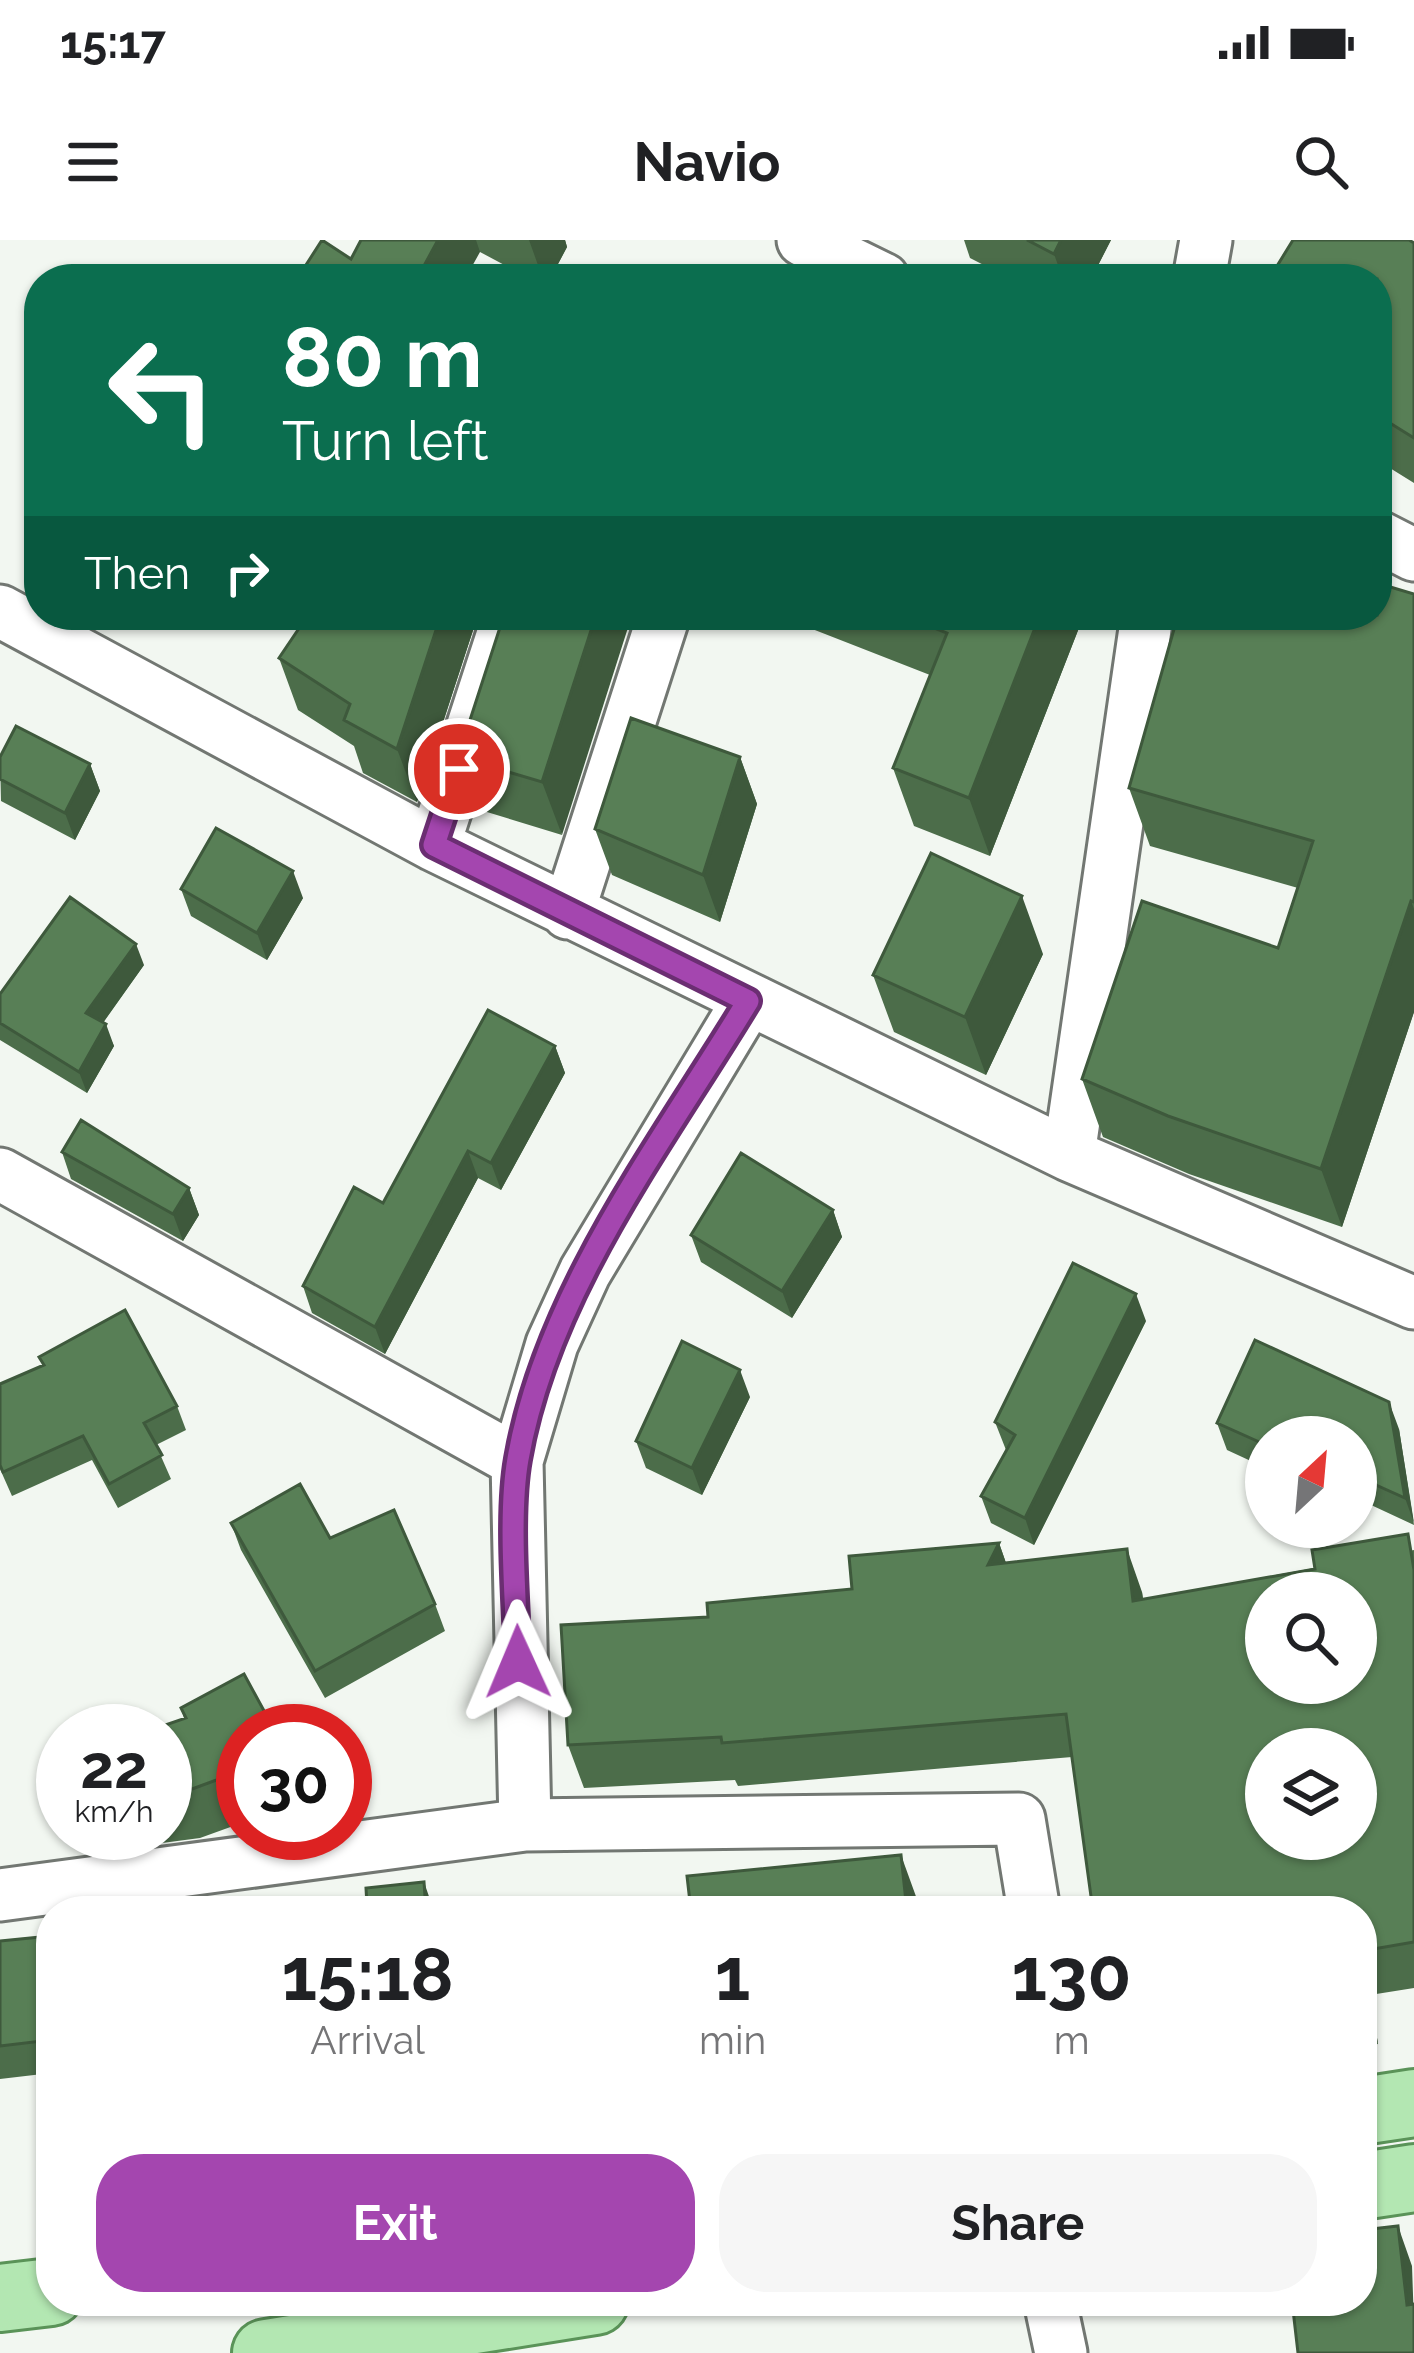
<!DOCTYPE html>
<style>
:root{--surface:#fff;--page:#f6f6f6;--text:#202124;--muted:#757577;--accent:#a446af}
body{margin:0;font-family:Raleway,sans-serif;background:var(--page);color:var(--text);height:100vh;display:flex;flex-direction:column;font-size:45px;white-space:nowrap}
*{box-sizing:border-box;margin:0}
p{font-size:39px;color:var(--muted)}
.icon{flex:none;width:66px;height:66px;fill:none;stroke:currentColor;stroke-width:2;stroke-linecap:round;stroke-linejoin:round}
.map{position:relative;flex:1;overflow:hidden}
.drawer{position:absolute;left:36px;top:1656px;width:1341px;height:420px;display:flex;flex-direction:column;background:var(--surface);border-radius:48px;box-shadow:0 3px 9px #0004}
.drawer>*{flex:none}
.hud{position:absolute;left:24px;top:24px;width:1368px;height:366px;border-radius:48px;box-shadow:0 3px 9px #0004;background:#0b6e4f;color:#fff;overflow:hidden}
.needle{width:78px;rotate:26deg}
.fabs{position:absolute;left:1245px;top:1176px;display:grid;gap:24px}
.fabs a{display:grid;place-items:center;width:132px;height:132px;border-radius:50%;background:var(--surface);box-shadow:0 3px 9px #0004;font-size:60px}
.speed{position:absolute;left:36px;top:1464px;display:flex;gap:24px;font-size:60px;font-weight:700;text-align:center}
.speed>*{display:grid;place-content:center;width:156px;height:156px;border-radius:50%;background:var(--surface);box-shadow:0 3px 9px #0004;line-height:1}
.speed small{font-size:30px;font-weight:400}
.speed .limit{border:18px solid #d22;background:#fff;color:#111}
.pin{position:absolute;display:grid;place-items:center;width:102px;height:102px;color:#fff;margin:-51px;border:6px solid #fff;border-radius:50%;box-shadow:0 3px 12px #0007}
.me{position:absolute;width:132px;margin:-66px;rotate:359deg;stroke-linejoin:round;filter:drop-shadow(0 0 9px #0008)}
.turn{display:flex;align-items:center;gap:42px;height:252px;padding:0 60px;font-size:54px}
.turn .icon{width:156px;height:156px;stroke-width:2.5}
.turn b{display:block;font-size:84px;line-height:102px}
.then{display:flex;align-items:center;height:114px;padding:0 60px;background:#0003;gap:24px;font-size:45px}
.eta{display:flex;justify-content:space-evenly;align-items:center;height:204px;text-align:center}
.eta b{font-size:72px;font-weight:700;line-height:84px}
.action{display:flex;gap:24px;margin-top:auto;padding:24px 60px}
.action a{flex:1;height:138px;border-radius:48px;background:var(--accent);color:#fff;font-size:48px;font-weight:700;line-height:138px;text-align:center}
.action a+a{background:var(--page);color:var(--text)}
.status{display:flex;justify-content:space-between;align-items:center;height:84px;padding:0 60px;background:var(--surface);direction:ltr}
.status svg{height:33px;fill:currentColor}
header{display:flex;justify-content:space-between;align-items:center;height:156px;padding:0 60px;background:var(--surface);font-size:54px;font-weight:700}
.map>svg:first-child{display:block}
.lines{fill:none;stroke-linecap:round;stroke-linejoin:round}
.street-casing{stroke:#727772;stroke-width:57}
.primary-casing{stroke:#5a9358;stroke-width:72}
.street{stroke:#fff;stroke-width:51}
.primary{stroke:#b3e7b2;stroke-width:66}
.wall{fill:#4c6d4a}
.shaded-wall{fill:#3e593c}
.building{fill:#587f56;stroke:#3e593c;stroke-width:3;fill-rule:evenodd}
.route-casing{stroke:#6b2e72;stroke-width:30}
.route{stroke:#a446af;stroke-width:21}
</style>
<div class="status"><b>15:17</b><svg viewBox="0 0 49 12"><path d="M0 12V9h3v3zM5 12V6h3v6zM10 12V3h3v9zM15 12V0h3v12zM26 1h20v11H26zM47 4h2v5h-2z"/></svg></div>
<header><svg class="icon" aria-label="menu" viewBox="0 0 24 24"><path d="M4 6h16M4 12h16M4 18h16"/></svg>Navio<svg class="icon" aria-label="search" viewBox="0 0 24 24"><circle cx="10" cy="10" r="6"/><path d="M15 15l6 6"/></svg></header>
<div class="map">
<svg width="1414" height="2113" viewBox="0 0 1414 2113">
<rect width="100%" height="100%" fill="#f2f7f1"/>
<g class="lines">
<defs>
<path id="street" d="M803 0 883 39
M1199 39 1206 0
M1377 296 1414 315
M0 371 434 605 1069 915
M1147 375 1069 915 1414 1063
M434 605 509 375
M568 673 664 375
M0 934 517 1221 552 1104 585 1032 748 761
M517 1221 525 1585
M0 1655 525 1585 1019 1579 1034 1671
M1050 2061 1061 2113"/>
<path id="primary" d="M1362 1871 1414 1863
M1362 1946 1414 1938
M0 2058 51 2052
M266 2113 595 2061"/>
</defs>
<!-- street casing -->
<use href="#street" class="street-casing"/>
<!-- primary casing -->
<use href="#primary" class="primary-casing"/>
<!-- street -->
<use href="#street" class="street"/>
<!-- primary -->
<use href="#primary" class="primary"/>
</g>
<!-- wall -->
<path class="wall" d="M361 0H565L567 7 550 39H531L480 12 351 19Z
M964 0H1111L1091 39H1011L970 18Z
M1414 3V243L1377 220V39Z
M1414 354V772L1342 987 1189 934 1103 897 1082 839 1278 708 1298 648 1150 606 1129 548Z
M478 375 417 562 363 533 354 506 298 470 279 418Z
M504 375 562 595 477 569 458 517Z
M799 375H1084L990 616 914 586 893 528 930 435 802 385Z
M0 517 90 524 100 551 75 600 1 561Z
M740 517 757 564 720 682 612 635 595 589Z
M181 649 303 658 267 720 191 676Z
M1043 714 986 835 894 792 873 735Z
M144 725 103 783 114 806 87 853 0 800V754Z
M555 806 565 833 501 950 478 938 385 1114 312 1073 303 1046 383 963Z
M62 912 189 948 199 975 183 1001 71 939Z
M833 970 842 997 792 1078 701 1022 691 995Z
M1146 1081 1034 1305 991 1283 981 1256 1006 1210 995 1182Z
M39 1117 177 1166 186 1190 156 1205 171 1239 118 1268 92 1220 12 1256 0 1229V1144L43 1126Z
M750 1157 702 1255 646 1228 636 1201Z
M1217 1183 1399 1189 1414 1285 1356 1258V1197H1266V1228L1227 1210Z
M231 1283 330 1298 435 1364 445 1391 325 1458 241 1310Z
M999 1303 1006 1323 1142 1352 1143 1359 1414 1310V1748L1370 1755 1378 1804 1362 1807V1671L1072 1517 738 1546 735 1540 584 1548 568 1505 708 1377 852 1349Z
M181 1468 243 1491V1592L240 1593 236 1585 200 1598 147 1605 143 1593H165V1491L184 1478Z
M51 1696V1833L0 1839V1701Z"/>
<!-- shaded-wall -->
<path class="shaded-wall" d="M438 0H476L480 12 465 39H420L419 35Z
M529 0H565L567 7 550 39H543Z
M1061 0H1111L1091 39H1063L1054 14Z
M441 375H478L417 562 397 509Z
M596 375H632L562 595 542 542Z
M1040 375H1084L990 616 969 558Z
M740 517 757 564 720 682 703 635Z
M90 524 100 551 75 600 65 573Z
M293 631 303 658 267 720 257 693Z
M1022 656 1043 714 986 835 965 777Z
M1411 661 1414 669V772L1342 987 1321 929Z
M136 704 144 725 94 795 86 773Z
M106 784 114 806 87 853 79 832Z
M555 806 565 833 501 950 491 923Z
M468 911 478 938 385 1114 375 1087Z
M189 948 199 975 183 1001 173 974Z
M833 970 842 997 792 1078 782 1051Z
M1136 1054 1146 1081 1034 1305 1025 1278Z
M740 1130 750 1157 702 1255 692 1228Z
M1389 1162 1399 1189 1414 1283 1405 1258Z
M999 1303 1014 1346 988 1325Z
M1127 1309 1142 1352 1149 1403 1133 1361Z
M901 1615 918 1662 919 1671H907Z
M424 1642 434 1671H426Z
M1362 1734 1370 1755 1378 1804 1363 1761Z
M1398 1986 1412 2026 1414 2084 1407 2065Z"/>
<!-- building -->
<path class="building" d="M322 0 351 19 361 0H438L419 35 425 39H297Z
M1027 0H1061L1054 14Z
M1293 0H1409L1414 3V198L1377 175V39H1269Z
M613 28 634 39H607Z
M1377 343 1414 354V662L1411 661 1321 929 1168 876 1082 839 1142 661 1278 708 1313 601 1129 548 1178 375H1377Z
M308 375H441L397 509 344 480 350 464 279 418Z
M504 375H596L542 542 458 517Z
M902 375H1040L969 558 893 528 947 393Z
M631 478 740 517 703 635 595 589Z
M16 486 90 524 65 573 0 539V517Z
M216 588 293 631 257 693 181 649Z
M931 613 1022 656 965 777 873 735Z
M70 657 136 704 86 773 106 784 79 832 0 783V754Z
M488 770 555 806 491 923 468 911 375 1087 303 1046 354 947 383 963Z
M81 880 189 948 173 974 62 912Z
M741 913 833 970 782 1051 691 995Z
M1073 1023 1136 1054 1025 1278 981 1256 1015 1195 995 1182Z
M125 1070 177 1166 144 1183 162 1215 109 1244 83 1196 3 1232 0 1225V1144L44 1125 39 1117Z
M1255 1100 1389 1162 1405 1258 1356 1236V1197H1266V1205L1217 1183Z
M682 1101 740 1130 692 1228 636 1201Z
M300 1244 330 1298 394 1270 435 1364 315 1431 231 1283Z
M1408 1294 1414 1330V1702L1362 1711V1671H1093L1066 1474 722 1503 721 1497 568 1505 561 1385 708 1377 707 1363 852 1349 849 1316 999 1303 988 1325 1127 1309 1133 1361 1315 1329 1312 1310ZM1266 1353H1356V1443H1266ZM1266 1509H1356V1599H1266Z
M244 1434 275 1491H243V1544L223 1547 219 1539 184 1552 165 1555V1491H148L186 1478 181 1468Z
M901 1615 907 1671H691L687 1636Z
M424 1642 426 1671H302L367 1666 366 1648Z
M51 1696V1800L0 1806V1701Z
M1398 1986 1407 2065 1414 2064V2113H1298L1292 2061H1362V1990Z"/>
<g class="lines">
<defs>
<path id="route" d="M459 529 434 605 748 761C662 903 547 1052 518 1219 508 1275 516 1364 518 1422"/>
</defs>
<!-- route casing -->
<use href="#route" class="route-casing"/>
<!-- route -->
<use href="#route" class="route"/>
</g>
</svg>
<div class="fabs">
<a><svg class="needle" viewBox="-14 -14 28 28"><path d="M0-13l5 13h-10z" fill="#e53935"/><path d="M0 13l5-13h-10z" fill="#757577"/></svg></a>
<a><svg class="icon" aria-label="search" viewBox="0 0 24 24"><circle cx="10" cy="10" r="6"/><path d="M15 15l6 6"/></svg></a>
<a><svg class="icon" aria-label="layers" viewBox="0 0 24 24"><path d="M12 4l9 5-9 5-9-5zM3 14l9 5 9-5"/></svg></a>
</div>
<div class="speed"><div>22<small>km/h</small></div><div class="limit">30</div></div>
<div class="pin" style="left:459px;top:529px;background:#d93025"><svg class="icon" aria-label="arrive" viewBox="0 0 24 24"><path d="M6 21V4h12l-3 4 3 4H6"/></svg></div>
<svg class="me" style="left:518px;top:1422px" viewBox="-20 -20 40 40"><path d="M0-17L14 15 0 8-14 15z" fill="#a446af" stroke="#fff" stroke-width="4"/></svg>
<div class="hud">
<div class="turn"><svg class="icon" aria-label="left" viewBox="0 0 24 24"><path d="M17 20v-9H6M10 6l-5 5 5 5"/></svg><div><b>80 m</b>Turn left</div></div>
<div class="then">Then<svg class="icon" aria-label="right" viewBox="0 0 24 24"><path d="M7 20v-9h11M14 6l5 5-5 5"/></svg></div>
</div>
<section class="drawer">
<div class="eta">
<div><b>15:18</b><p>Arrival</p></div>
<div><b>1</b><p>min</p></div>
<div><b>130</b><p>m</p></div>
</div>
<div class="action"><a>Exit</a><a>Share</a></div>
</section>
</div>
